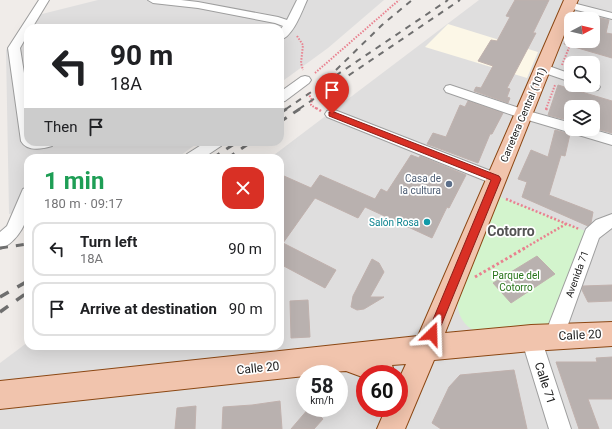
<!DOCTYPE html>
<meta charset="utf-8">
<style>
:root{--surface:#fff;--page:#f2f2f2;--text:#202124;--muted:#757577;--line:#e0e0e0}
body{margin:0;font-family:Roboto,sans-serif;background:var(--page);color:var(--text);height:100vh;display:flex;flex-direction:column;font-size:15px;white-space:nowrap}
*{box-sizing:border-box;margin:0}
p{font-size:13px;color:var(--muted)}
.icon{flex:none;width:22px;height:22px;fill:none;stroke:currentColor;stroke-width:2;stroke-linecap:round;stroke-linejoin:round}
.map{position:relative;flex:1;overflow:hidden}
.side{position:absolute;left:24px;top:154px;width:260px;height:196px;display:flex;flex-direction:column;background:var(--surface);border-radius:12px;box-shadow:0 4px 16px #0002}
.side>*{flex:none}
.guide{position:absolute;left:24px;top:24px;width:260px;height:122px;border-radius:12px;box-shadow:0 4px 16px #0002;background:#fff;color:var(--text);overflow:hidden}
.needle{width:26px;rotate:83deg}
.fabs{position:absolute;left:564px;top:12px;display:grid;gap:8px}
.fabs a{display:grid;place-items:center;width:36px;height:36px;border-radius:8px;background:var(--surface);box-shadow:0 4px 16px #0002;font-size:20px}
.speed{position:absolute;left:296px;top:365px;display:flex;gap:8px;font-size:20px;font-weight:700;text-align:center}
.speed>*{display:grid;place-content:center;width:52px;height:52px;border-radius:50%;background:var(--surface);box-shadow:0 4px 16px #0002;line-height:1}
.speed small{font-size:10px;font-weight:400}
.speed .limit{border:6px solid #d22;background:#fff;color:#111}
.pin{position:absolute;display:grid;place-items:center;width:34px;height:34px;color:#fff;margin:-41px -17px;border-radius:50% 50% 50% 0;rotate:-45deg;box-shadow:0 0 4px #0007}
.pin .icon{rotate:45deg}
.me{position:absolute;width:44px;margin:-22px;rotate:22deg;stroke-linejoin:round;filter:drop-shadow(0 0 3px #0008)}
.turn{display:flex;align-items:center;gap:14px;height:84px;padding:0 20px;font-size:18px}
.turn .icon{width:52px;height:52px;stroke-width:2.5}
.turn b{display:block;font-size:28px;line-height:34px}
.then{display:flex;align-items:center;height:38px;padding:0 20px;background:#0003;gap:8px;font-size:15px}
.round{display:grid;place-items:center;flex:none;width:42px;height:42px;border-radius:12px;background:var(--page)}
.head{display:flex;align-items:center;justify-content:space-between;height:68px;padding:0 20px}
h1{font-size:24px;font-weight:700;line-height:30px;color:#1e9e55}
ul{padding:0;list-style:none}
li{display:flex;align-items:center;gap:12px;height:54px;margin:0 8px 6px;padding:0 12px;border:2px solid var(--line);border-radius:12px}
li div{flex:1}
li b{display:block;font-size:15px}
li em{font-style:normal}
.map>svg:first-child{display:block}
.residential{fill:#dfdede;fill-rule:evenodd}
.education{fill:#fcf7e7}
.park{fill:#d3f4cd}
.building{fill:#b9b1af;stroke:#c0b1ad}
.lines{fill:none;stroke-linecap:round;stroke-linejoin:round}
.minor-casing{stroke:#9e9e9e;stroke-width:2}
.major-casing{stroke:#8b4713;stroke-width:2}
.path-far2{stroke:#e9818f;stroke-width:2;stroke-dasharray:1.5 1.5;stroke-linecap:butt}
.path-far1{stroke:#e9818f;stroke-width:2.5;stroke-dasharray:2 2;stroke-linecap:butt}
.path{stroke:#e9818f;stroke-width:3;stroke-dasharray:2.5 2.5;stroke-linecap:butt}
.minor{fill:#fff;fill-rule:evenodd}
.major{fill:#f1c4ad;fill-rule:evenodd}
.rail-far2{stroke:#6f6f6f;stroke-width:2;stroke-dasharray:6 6;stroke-linecap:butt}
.rail-far1{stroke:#6f6f6f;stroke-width:3;stroke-dasharray:8 8;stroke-linecap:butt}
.rail{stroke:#6f6f6f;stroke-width:3.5;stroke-dasharray:10 10;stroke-linecap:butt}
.route{fill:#d93025;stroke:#8d1f18}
.service-dot{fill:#5c6f8a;stroke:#fff;stroke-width:1.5}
.culture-dot{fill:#0f9aa8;stroke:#fff;stroke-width:1.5}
.labels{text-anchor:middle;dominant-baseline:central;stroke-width:3.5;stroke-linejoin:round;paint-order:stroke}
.street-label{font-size:10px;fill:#212121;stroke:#fff}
.service-label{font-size:10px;fill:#4e5e75;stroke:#fff;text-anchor:end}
.culture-label{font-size:10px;fill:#0d838f;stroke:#fff;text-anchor:end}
.park-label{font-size:10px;fill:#28741a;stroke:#fff}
.near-street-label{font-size:12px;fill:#212121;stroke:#fff}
.district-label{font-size:14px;font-weight:bold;fill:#545454;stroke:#fff}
</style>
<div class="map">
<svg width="612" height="429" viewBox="0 0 612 429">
<rect width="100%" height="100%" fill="#f0ece9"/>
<!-- residential -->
<path class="residential" d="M98 0H384L328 48 280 83V28H28V142H199L177 158H28V211L9 214 6 50 30 17Z
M479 0H612V429H0V363L28 342V346H280V158H270ZM571 19H593V41H571ZM571 63H593V85H571ZM571 107H593V129H571ZM305 374H339V408H305ZM365 374H399V408H365Z"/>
<!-- education -->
<path class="education" d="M448 24 538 52 527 78 425 47Z"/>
<!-- park -->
<path class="park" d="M500 197 585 231 550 324C535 326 519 328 504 329 497 330 489 332 482 332 464 331 454 311 459 295Z"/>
<!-- building -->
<path class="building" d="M515 0H549L533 33H536L507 88 510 89 507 97 510 98 508 103 474 91 476 87 481 88 493 66 478 61 491 40 497 41 510 17 506 16Z
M593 16 609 20 606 33 612 34V58L564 44 565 41H593Z
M558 85 612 101V133L593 128V107H571V121L548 115Z
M468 101 503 113 492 134H490L478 163 427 144 433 133 446 137 460 105 465 107Z
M555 130 570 134 565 156 561 155 549 195 593 212 591 223 588 226 522 197 527 182 518 179 531 150 548 157Z
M411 155 419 158 420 156 466 175 449 208 447 207 432 238 365 207 358 218 315 198 283 243 336 270 325 288 280 264V182L284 176 311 188 320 175 375 199 381 189 387 192Z
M537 256 555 274 511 303 493 283Z
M372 259 379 263 384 272 370 297H384L364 309 357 310 351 307 353 296Z
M612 285V301L588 302 582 290 583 286Z
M308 300 310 337 291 338 290 301Z
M612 357V399H588L599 429H579L556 362H597L596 358Z
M514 370 527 429H441L432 423 449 387 460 375Z
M280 401 282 429H222L223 407 252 405Z
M196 406 195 429H175L177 408Z
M309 408H312L323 419 314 429H291Z"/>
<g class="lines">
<defs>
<path id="minor" d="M39 0H49L32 28H28V34L20 48 28 98V142H54L52 146C42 149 27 152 21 141L8 48Z
M148 0H181L198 2 278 17 287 20 297 0H307C302 11 293 37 280 40V30L283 26 275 23 198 8 153 3Z
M569 2 612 13V19L565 7 564 5 565 3Z
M543 64 571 74V82L539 71 537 68 539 65Z
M305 76 309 77 311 80 309 83 285 101 280 102V92L301 77Z
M593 82 598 84 600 87 598 90C593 91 585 90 582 85H593Z
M450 85 528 111 571 123V129H591L612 135V145L518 117 446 92 444 89 446 86Z
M332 109 501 175 504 179 501 183 496 185 491 183 327 117 325 114 327 111Z
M206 142H223L221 146 203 158H185L187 154Z
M28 187C28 195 29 205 28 213 25 228 14 244 0 249V232L7 226 23 189Z
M612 214V228L599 238 561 344 554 347 547 344 544 337 586 229 596 220Z
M531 328 538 331 541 338 571 429H549L521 338 524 331Z"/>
<path id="major" d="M564 0H578L445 333 531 325 612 322V346L531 351 434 360 405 429H377L386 408H399V379L406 364 392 365 395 374H365V378L346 371 305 374V376L0 409V381L418 336Z"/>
</defs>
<!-- minor casing -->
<use href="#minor" class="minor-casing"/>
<!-- major casing -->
<use href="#major" class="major-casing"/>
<!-- path-far2 -->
<path class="path-far2" d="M297 36 303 45 301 63 303 70
M562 65 570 45
M315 73 399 0
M308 93 312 100 311 105 317 109
M546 109 555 85"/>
<!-- path-far1 -->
<path class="path-far1" d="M316 108 321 111
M546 110 547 108
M506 199 579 229
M523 249 566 224"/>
<!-- path -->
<path class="path" d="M475 277 525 248"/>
<!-- minor -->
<use href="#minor" class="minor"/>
<!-- major -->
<use href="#major" class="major"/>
<!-- rail-far2 -->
<path class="rail-far2" d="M336 70 382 25 412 0
M286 109 448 0
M299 109 460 0"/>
<!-- rail-far1 -->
<path class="rail-far1" d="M280 113 288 108
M280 122 301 108
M213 158 237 142
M228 158 251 142
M0 248 28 244"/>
<!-- rail -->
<path class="rail" d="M0 297 28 281
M0 312 28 292"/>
</g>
<!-- route -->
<path class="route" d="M329 112H334L499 176 501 179 436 338 432 339 428 338 427 334 491 180 329 116Z"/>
<!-- markers -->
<circle class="service-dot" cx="449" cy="184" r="4"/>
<circle class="culture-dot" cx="427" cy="222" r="4"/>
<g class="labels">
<!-- street labels -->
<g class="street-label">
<text transform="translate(523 115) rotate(-67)">Carretera Central (101)</text>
<text transform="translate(577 274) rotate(-70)">Avenida 71</text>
</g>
<!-- service labels -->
<g class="service-label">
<text x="441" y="178">Casa de<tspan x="441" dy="12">la cultura</tspan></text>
</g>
<!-- culture labels -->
<g class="culture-label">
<text x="419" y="222">Salón Rosa</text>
</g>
<!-- park labels -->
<g class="park-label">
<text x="516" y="275">Parque del<tspan x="516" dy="12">Cotorro</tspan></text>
</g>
<!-- near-street labels -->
<g class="near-street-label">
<text transform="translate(580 335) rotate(-3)">Calle 20</text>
<text transform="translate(258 368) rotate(-6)">Calle 20</text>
<text transform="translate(545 383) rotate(72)">Calle 71</text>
</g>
<!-- district labels -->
<g class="district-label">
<text x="511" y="231">Cotorro</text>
</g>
</g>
</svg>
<div class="fabs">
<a><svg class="needle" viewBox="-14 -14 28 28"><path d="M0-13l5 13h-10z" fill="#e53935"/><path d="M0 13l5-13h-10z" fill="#757577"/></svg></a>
<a><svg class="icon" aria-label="search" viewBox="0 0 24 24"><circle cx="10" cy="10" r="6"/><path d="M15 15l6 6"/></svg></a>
<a><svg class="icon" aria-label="layers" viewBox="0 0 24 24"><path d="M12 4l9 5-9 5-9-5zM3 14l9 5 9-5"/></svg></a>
</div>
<div class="speed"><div>58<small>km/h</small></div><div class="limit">60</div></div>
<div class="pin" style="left:332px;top:114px;background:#d93025"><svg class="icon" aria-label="arrive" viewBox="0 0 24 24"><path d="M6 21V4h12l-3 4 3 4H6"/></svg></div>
<svg class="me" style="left:432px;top:334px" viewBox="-20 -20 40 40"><path d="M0-17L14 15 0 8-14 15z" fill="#d93025" stroke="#fff" stroke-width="4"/></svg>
<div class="guide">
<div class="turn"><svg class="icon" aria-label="left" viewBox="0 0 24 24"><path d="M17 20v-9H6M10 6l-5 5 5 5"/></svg><div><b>90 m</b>18A</div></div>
<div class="then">Then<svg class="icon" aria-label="arrive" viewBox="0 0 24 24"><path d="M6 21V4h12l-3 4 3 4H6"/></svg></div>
</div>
<section class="side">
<div class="head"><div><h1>1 min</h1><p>180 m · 09:17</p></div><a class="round" style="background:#d93025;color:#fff"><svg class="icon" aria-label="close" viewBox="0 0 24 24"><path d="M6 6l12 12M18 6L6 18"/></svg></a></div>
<ul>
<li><svg class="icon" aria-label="left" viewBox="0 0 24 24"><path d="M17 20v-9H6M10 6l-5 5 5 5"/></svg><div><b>Turn left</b><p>18A</p></div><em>90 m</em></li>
<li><svg class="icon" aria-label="arrive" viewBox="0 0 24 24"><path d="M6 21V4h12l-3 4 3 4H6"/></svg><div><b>Arrive at destination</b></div><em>90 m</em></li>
</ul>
</section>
</div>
